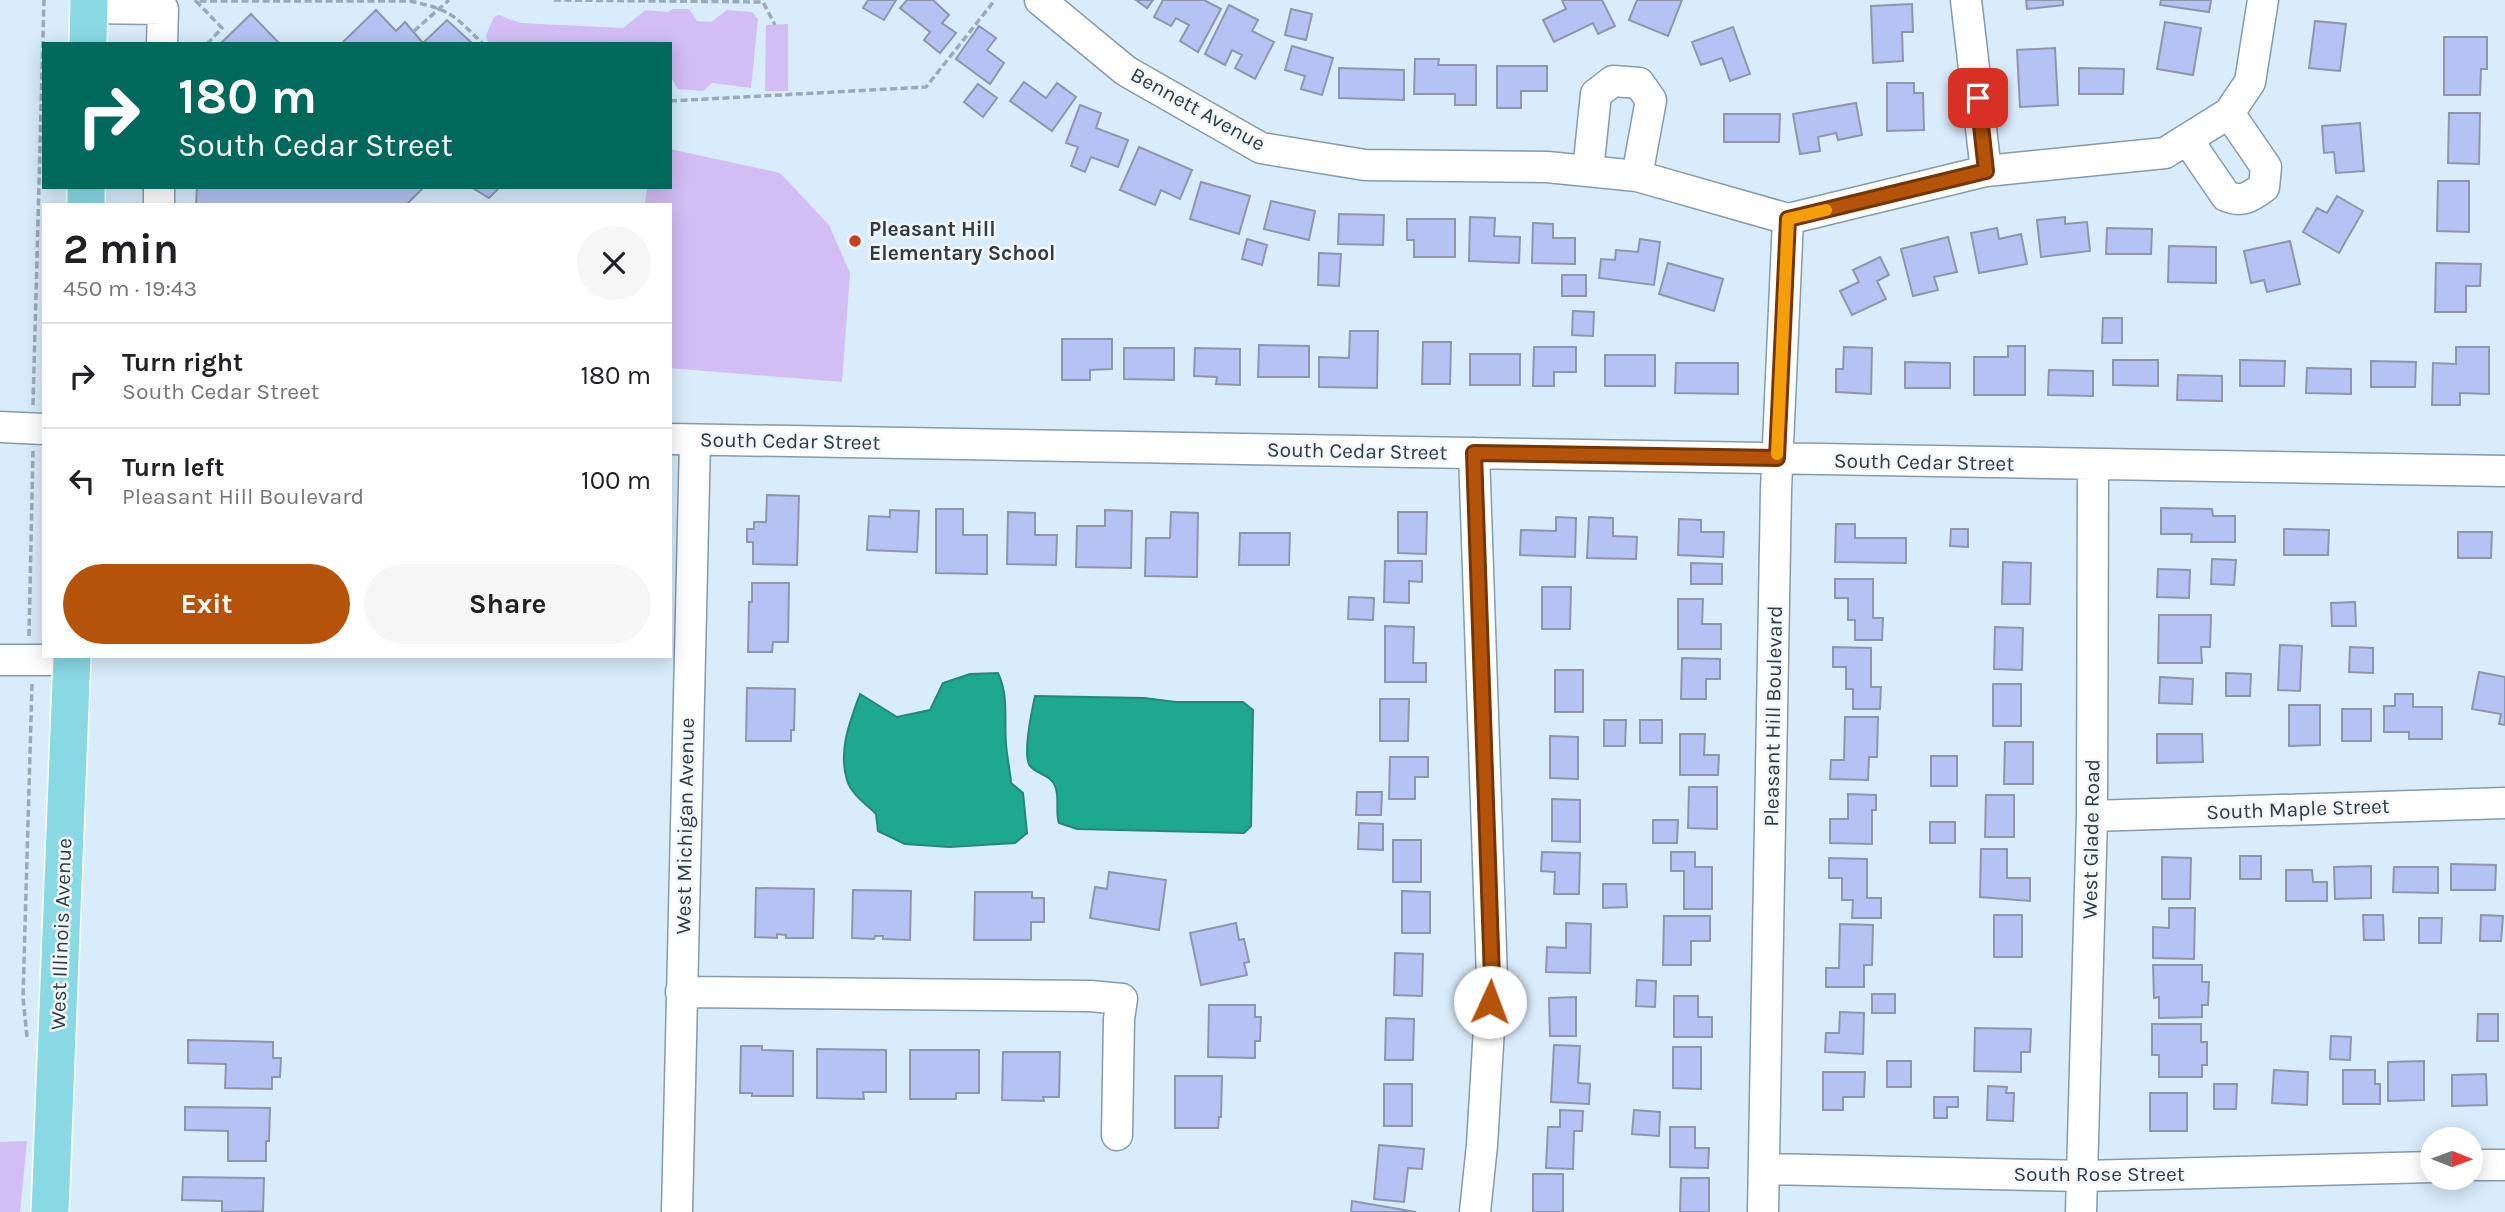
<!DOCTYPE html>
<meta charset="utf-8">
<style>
:root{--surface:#fff;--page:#f6f6f6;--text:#202124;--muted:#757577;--line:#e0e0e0;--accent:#b45309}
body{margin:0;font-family:Karla,sans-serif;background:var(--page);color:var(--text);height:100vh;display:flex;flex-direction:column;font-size:26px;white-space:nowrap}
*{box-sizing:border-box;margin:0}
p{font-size:23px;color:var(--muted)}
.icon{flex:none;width:38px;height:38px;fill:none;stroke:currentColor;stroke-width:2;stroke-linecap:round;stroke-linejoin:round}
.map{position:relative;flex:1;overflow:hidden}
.side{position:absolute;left:42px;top:203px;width:630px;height:455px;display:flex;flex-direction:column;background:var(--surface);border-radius:0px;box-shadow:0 4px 18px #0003}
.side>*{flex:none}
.guide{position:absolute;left:42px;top:42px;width:630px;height:147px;border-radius:0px;box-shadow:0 4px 18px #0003;background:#00695c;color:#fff;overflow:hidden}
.needle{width:46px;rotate:91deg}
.tools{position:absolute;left:2420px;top:1127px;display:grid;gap:14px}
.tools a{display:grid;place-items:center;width:63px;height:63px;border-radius:50%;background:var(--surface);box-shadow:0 4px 18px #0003;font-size:35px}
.pin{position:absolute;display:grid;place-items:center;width:60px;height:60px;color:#fff;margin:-30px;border-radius:14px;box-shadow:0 4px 10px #0006}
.me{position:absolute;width:77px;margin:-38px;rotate:2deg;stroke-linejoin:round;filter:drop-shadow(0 0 5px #0008)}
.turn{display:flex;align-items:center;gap:24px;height:147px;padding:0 21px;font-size:32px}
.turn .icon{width:91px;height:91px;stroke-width:2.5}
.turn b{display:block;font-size:49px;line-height:60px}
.round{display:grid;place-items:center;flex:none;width:74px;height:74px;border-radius:37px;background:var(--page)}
.overview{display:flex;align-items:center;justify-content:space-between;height:119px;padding:0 21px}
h1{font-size:42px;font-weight:700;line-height:52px}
.primary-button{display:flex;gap:14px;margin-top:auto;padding:14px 21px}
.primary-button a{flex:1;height:80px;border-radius:42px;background:var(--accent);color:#fff;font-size:28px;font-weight:700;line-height:80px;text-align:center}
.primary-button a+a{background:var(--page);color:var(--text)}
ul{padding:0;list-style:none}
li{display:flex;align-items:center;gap:21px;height:105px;padding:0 21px;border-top:2px solid var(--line)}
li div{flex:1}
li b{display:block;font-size:26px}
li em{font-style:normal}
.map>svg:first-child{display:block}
.green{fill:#d2bdf5}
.water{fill:#1ea791;stroke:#248779;stroke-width:2}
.building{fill:#b4c3f3;stroke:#8e96ae;stroke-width:2}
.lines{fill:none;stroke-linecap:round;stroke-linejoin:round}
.minor-casing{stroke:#849bac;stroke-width:33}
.major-casing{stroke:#fff;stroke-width:40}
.path{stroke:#9aabb7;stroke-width:3.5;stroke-dasharray:7 3.5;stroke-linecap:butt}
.minor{stroke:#fff;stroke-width:30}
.major{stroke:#89d9e5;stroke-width:37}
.route-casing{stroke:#753606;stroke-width:18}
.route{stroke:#b45309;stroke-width:12}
.slow{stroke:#f59e0b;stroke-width:12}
.poi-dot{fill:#ca401f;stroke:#f2f7fb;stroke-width:2.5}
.labels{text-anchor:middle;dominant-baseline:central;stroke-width:5;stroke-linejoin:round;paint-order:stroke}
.street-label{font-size:21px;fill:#313b42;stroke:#f2f7fb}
.poi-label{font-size:21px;font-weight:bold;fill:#313b42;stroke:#f2f7fb;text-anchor:start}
</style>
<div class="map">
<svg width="2505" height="1212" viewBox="0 0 2505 1212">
<rect width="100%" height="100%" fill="#d8ecfb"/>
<!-- green -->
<path class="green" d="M673 9H689L697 21 711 22 727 10 752 12 758 19 751 88 712 83 703 91 678 89 672 79H670V44H491L487 40 486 35 494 17 499 15 520 23 623 28 646 10 668 12Z
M788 24V91H765L766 25Z
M670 149 780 173 829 225 850 273 842 382 670 368V205H645L647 187H670Z
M27 1141 20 1212H0V1142Z"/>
<!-- water -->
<path class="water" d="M998 673C1009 697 1004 719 1006 744 1007 757 1010 770 1011 783L1023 793 1027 833 1015 843 949 847 905 844 878 831 876 814C866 804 851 794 847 780 838 751 850 721 860 694L897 717 930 710 943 683 970 674Z
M1035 696 1144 698 1176 702H1243L1253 710 1251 826 1244 833 1077 829 1059 823C1055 812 1060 796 1055 786 1051 775 1037 774 1030 766 1022 755 1032 710 1035 696Z"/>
<!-- building -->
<path class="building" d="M868 0H896L884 20 863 8Z
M907 0H933L949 15 942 23 956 33 940 53 924 40 930 32 900 8Z
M1136 0H1153L1147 8Z
M1163 0H1204L1221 9 1198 52 1180 41 1189 25 1176 18 1171 26 1154 17Z
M1562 0H1602L1615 26 1598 34 1593 23 1554 42 1543 20 1566 9Z
M1637 0H1682L1668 36 1629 20Z
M2026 0H2063V5L2027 9Z
M2161 0H2211L2209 12 2160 5Z
M1912 4 1913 32H1902L1903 61 1873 63 1871 6Z
M1229 5 1258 20 1252 31 1274 42 1255 79 1235 68 1242 55 1232 50 1225 65 1205 54Z
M1291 9 1312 14 1306 40 1285 35Z
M376 10 396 31 405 22 423 43 447 20 473 44H341Z
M251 14 280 44H220Z
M2315 21 2346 24 2340 71 2309 68Z
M2165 22 2201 28 2193 75 2157 69Z
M979 26 996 38 987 50 1004 63 990 84 956 59Z
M1733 27 1750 74 1730 81 1722 58 1701 65 1692 42Z
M2444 37H2487V69H2481L2480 95H2444Z
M1292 46 1333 58 1322 95 1301 89 1305 76 1285 70Z
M2055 48 2058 105 2020 107 2017 50Z
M1415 59H1439L1438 65H1476V105H1455V94H1414Z
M1497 66H1547V91H1521V108H1497Z
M1339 68 1404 70V100L1339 98Z
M2079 68 2124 69 2123 94H2079Z
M1024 82 1046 98 1057 83 1076 97 1052 131 1010 101Z
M1887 83H1914V93H1923L1924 130 1887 131Z
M978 84 997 98 983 117 964 102Z
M1856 103 1862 135 1838 140 1836 133 1818 137 1820 151 1800 154 1793 114Z
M1080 105 1101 113 1096 128 1128 140 1118 167 1091 157 1085 172 1071 166 1078 147 1066 143Z
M2449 113H2480L2479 164 2448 163Z
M1724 114H1780L1779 142H1724Z
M2360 123 2364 171 2336 173 2334 152 2324 153 2322 126Z
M1139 147 1192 170 1180 199 1161 190 1155 205 1120 190Z
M2438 181H2469V232L2437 231Z
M1201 182 1250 196 1239 234 1190 219Z
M197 187H424L406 205H196Z
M471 187H500L489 198Z
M2337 196 2363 211 2339 253 2303 232 2317 208 2327 213Z
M1271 201 1315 211 1309 240 1264 229Z
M1339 214 1384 215 1383 245 1338 244Z
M1470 217 1495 218 1494 236 1520 237 1519 263 1469 261Z
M2065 217V224L2087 222 2090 251 2041 257 2037 220Z
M1407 219H1455V257H1414V240H1407Z
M1533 223 1553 224V238H1575V264L1532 263Z
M1997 228 1999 239 2021 234 2027 264 1979 273 1971 233Z
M2107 228 2152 229 2151 254H2106Z
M1948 237 1957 272 1934 277 1938 290 1913 296 1901 249Z
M1247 239 1267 245 1262 265 1242 259Z
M1640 239 1660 242 1654 285 1599 278 1601 259 1615 260 1616 250 1638 252Z
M2290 241 2300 284 2267 292 2264 280 2251 283 2244 251Z
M2169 246 2216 247V283L2168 282Z
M1319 253 1341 254 1339 286 1318 285Z
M1880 257 1889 275 1877 281 1886 299 1852 315 1840 291 1859 282 1853 270Z
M1668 263 1723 279 1714 311 1659 294Z
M2436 263 2481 264 2480 286H2466V312H2435Z
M1562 275H1586V296H1562Z
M1573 311 1594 312 1593 336 1572 335Z
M2103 318H2122V343H2102Z
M1350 331H1378L1377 388 1319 387V357L1349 358Z
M1062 339H1112V369L1090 370V380H1062Z
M1423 342H1451L1450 384H1422Z
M1259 345 1309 346V377H1258Z
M2008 346H2025V395H1974V357H2008Z
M1534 347H1576V372H1554V386H1533Z
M1844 347 1872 348 1871 394 1836 392V369H1843Z
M2456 347H2489V394L2460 393V405H2432L2433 363 2456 364Z
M1124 348H1174V380L1124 379Z
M1195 348 1240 349V385L1216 384 1217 377 1194 376Z
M1470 354H1520V385H1470Z
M1605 355H1655V386H1605Z
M2113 360H2158V386L2113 385Z
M2240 360 2285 361 2284 386H2240Z
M2371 361 2416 362 2415 387H2371Z
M1905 362 1950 363V388H1905Z
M1676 363H1738V394L1675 393Z
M2307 368 2351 369V394L2306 393Z
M2049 370 2093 371V396L2048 395Z
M2178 375 2222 376V401L2177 400Z
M767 495 799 496 797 565 753 564V542H747V529H754V522H766Z
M2161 508 2212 509 2213 516H2235V542H2191L2192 534H2161Z
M936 509H963V535H987V574L936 573Z
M890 510 919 511 917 552 867 550 869 516 890 517Z
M1105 510 1132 511 1131 568 1076 567 1077 526H1105Z
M1008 512 1035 513V535H1057L1056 565 1007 564Z
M1171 512 1198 513 1197 577 1145 576 1146 538H1170Z
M1398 512H1427L1426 554 1398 553Z
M1556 517 1576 518 1575 557 1520 555 1521 530 1556 531Z
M1589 517 1613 518V536L1637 537 1636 559 1587 558Z
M1679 519 1701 520V532H1724L1723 557 1678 555Z
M1836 524H1855V538H1906V563L1835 562Z
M1951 529H1968V547L1950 546Z
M2284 529 2329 530 2328 555H2284Z
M2458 532H2492L2491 558H2458Z
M1240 533H1290L1289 565H1239Z
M2212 559 2236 560 2234 585 2211 584Z
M1385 561H1422V582L1409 581V603L1384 602Z
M2003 562 2031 563 2030 604H2002Z
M1691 563 1722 564V584H1691Z
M2158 569 2190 570 2189 598 2157 597Z
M1835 579H1873V618H1883L1882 640H1855V620H1848V598H1835Z
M752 583H789L788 642H773L772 652H748L749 602H752Z
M1542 587H1571L1570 629H1542Z
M1349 597 1374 598 1373 620 1348 619Z
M1678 599H1703L1702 624H1721V649H1678Z
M2355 602 2356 626H2332L2331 603Z
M2159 615H2211L2210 647H2201L2202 663H2158Z
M1385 626 1414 627 1413 663H1426V682H1385Z
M1995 627 2023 628 2022 670 1994 669Z
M2280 645 2302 646 2300 691 2278 690Z
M1833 647 1871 648V687H1881L1880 709H1853V689H1846V667H1833Z
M2350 647 2373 648V673L2349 672Z
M1682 658 1720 659V679H1706V699H1681Z
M1555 670H1583V712H1555Z
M2479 672 2505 677V725L2499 724 2501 714 2472 709Z
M2226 673 2251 674 2250 696H2226Z
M2160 677 2193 679 2192 704 2159 703Z
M1993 684H2021V726H1993Z
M747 688 795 689 794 730H791V741H746Z
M2395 694H2413V707H2442V739H2409V732H2384V706H2395Z
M1380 699H1409L1408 741H1380Z
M2289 705H2320V745L2289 746Z
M2342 709H2371V741H2342Z
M1845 717H1878L1877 757H1869L1868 780 1830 779 1831 760H1844Z
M1604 720H1626L1625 746H1604Z
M1640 720H1662V743H1640Z
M1680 734H1705L1704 755H1719L1718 775H1680Z
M2157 734H2202L2203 762 2157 763Z
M1550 736 1578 737V779L1550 778Z
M2005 742H2033V784H2004Z
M1931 756H1957V786H1931Z
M1390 757H1428V777H1415V799H1389Z
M1689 787H1717V829L1688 828Z
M1357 792H1382L1381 815H1356Z
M1848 794 1876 795V810H1872V844L1830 843V819H1848Z
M1986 795H2014V837H1985Z
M1552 799 1580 800V842L1552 841Z
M1653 820H1678L1677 843H1653Z
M1930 822H1955V843H1930Z
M1359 823 1383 824V850L1358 849Z
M1393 840H1421V882H1393Z
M1981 849H2007V878H2030V901L1980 897Z
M1542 852 1580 853 1579 894H1554L1555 872 1541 871Z
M1671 852H1695V867H1712V909H1684V871H1671Z
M2240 856H2261V879H2240Z
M2162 857 2191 858 2190 899H2162Z
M1829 858 1867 859V898H1881V918H1852L1853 900H1842V878H1829Z
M2451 864 2496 865 2495 890H2451Z
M2371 866V898L2335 899 2334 867Z
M2394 867H2438V893L2393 892Z
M2286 870H2312L2313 882H2327V901H2286Z
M1109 872 1166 880 1159 930 1090 918 1095 887 1107 889Z
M1603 884H1626L1627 907 1603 908Z
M756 888 814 889 813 938H786V935L777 934V938L755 937Z
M853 890 911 891 910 940 883 939V936H875L874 939 852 938Z
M1402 891 1430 892V933H1402Z
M975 892H1032V898H1044V922H1031V940H974Z
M2169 908H2195L2194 959 2153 958V927L2169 928Z
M1994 915H2022V957H1994Z
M2363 915H2383L2384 940H2364Z
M2481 915 2503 916 2501 941H2480Z
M1664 916H1710V941H1691V965H1663Z
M2419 918H2442L2441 943H2419Z
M1236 923 1239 940 1244 939 1249 962 1244 963 1247 975 1201 985 1190 933Z
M1566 923 1591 924 1590 973 1546 972 1547 947 1566 948Z
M1840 924 1873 925 1872 965H1864V987H1826V968H1839Z
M1395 953 1423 954 1422 996 1394 995Z
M2153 965H2202V982H2209L2208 1005H2202V1017L2159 1018V997L2154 998Z
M1637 980 1656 981 1655 1007 1636 1006Z
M1872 994H1895V1013H1872Z
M1674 996H1698V1017H1712V1037H1674Z
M1576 997V1036H1550L1549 998Z
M1209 1005H1255V1017H1261L1260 1041H1255V1058L1208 1057Z
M1840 1012 1864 1013 1863 1054 1825 1052 1826 1033H1839Z
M2478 1014H2498V1041H2477Z
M1386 1018 1414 1019 1413 1060H1385Z
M2152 1024H2201V1042H2207V1065H2202V1077H2159V1055H2152Z
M1975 1028 2031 1029 2030 1052H2021V1072L1974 1071Z
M2331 1036 2351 1037 2350 1060 2330 1059Z
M188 1040 273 1042V1058H281L280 1077H272V1089L225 1088 226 1064 188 1063Z
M1554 1045 1580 1046 1578 1083 1590 1084 1589 1104 1551 1102Z
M741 1046H762V1050L793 1051V1096H752V1093H740Z
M1673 1047H1701V1089L1673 1088Z
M817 1049 886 1050V1092H863L864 1099 817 1098Z
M910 1050H979V1093H956V1099H910Z
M1003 1052H1060L1059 1097H1043L1044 1101 1002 1100Z
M1887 1061H1911V1087H1887Z
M2424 1061V1100L2388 1101V1062Z
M2274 1070 2308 1072 2307 1105 2272 1103Z
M2343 1070H2375V1084H2380V1104H2343Z
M1823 1072H1865L1864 1097H1843V1110H1823Z
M2486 1074 2487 1105 2452 1106V1075Z
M1175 1076H1222L1221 1117H1219L1218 1128H1175Z
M1384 1084H1412V1126H1384Z
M2214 1084H2237L2236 1109H2214Z
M1988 1086 2007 1087 2006 1093H2014L2013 1121 1987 1120Z
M2150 1093H2187V1131H2150Z
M1934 1097H1958V1107H1947V1118H1934Z
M185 1107 270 1108 269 1141H266V1161H228V1131L185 1130Z
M1560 1110 1583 1111 1582 1131H1574L1573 1169 1546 1168 1548 1127H1560Z
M1634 1110 1660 1112 1659 1136 1632 1134Z
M1670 1127H1695V1148H1709L1708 1168 1670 1167Z
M1379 1145 1424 1149 1422 1169 1408 1168 1404 1202 1374 1199Z
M1533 1174H1563V1212H1533Z
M183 1177 264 1178 263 1211 222 1212V1201L182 1200Z
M1681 1178H1709V1212H1680Z
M1352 1201 1416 1212H1351Z"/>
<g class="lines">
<defs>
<path id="minor" d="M1040 0 1126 71 1261 148 1365 165 1547 167 1637 176 1788 219 1986 171 2165 153 2229 113 2250 82 2263 0
M1966 0 1986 171
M89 8 163 9 162 44
M2187 139 2226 196C2242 203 2250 197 2264 187L2266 167 2229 113
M1588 171 1596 94 1613 81 1639 83 1651 100 1637 176
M159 205V187
M0 427 44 429
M670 439 2505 471
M1474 453 1492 978 1482 1145 1475 1212
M0 660H72
M2092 816 2505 803
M681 992 1090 996 1122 999 1119 1019 1117 1135
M2471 1165H2505
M1765 1169 2083 1176 2432 1167
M677 1212 695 440
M1763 1212 1776 490 1788 219
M2081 1212 2092 816 2093 466"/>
<path id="major" d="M88 44 89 0
M86 205V187
M50 1212 72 656"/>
</defs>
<!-- minor casing -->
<use href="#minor" class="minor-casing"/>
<!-- major casing -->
<use href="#major" class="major-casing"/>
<!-- path -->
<path class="path" d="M554 0 763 2 775 25
M414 31 449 0
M207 44 222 28 196 1H410C451 10 454 15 483 44
M670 101 926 87 995 0
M33 405 44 0
M29 636 33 451
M27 1037 23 997 32 684"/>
<!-- minor -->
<use href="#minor" class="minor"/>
<!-- major -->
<use href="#major" class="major"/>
</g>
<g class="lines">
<defs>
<path id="route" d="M1490 1002 1492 978 1474 453 1777 458 1788 219 1986 171 1978 98"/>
</defs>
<!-- route casing -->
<use href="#route" class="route-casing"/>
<!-- route -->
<use href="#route" class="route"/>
<!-- slow -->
<path class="slow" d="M1777 454 1788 219 1826 210"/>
</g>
<!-- markers -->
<circle class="poi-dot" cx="855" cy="241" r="7"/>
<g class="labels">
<!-- street labels -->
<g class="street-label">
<text transform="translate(1198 109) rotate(29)">Bennett Avenue</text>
<text transform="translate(790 441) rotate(1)">South Cedar Street</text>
<text transform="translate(1357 451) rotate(1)">South Cedar Street</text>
<text transform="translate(1924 462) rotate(1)">South Cedar Street</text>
<text transform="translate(1773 716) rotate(-89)">Pleasant Hill Boulevard</text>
<text transform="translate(2298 809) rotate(-2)">South Maple Street</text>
<text transform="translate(685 826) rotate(-89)">West Michigan Avenue</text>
<text transform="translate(2091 839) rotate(-89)">West Glade Road</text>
<text transform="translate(61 934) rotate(-88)">West Illinois Avenue</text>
<text x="2099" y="1174">South Rose Street</text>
</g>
<!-- poi labels -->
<g class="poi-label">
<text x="869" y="229">Pleasant Hill<tspan x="869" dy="24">Elementary School</tspan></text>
</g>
</g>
</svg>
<div class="tools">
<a><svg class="needle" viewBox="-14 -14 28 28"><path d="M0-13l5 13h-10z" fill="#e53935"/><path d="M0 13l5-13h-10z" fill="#757577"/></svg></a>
</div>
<div class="pin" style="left:1978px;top:98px;background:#d93025"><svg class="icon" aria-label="arrive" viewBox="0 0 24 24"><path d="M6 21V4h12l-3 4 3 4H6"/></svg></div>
<svg class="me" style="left:1490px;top:1002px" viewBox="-20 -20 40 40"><circle r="19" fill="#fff"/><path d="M0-13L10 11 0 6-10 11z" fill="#b45309"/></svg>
<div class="guide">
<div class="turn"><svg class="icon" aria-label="right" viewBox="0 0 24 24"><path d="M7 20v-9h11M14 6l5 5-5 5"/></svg><div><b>180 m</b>South Cedar Street</div></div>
</div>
<section class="side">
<div class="overview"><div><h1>2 min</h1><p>450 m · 19:43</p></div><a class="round"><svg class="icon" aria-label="close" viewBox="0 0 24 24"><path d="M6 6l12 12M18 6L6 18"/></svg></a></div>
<ul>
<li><svg class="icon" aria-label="right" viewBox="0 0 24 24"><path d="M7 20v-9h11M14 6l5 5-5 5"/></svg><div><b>Turn right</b><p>South Cedar Street</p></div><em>180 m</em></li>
<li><svg class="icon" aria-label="left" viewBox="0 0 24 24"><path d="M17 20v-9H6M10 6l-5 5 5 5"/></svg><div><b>Turn left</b><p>Pleasant Hill Boulevard</p></div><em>100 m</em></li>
</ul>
<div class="primary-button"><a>Exit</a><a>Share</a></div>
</section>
</div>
